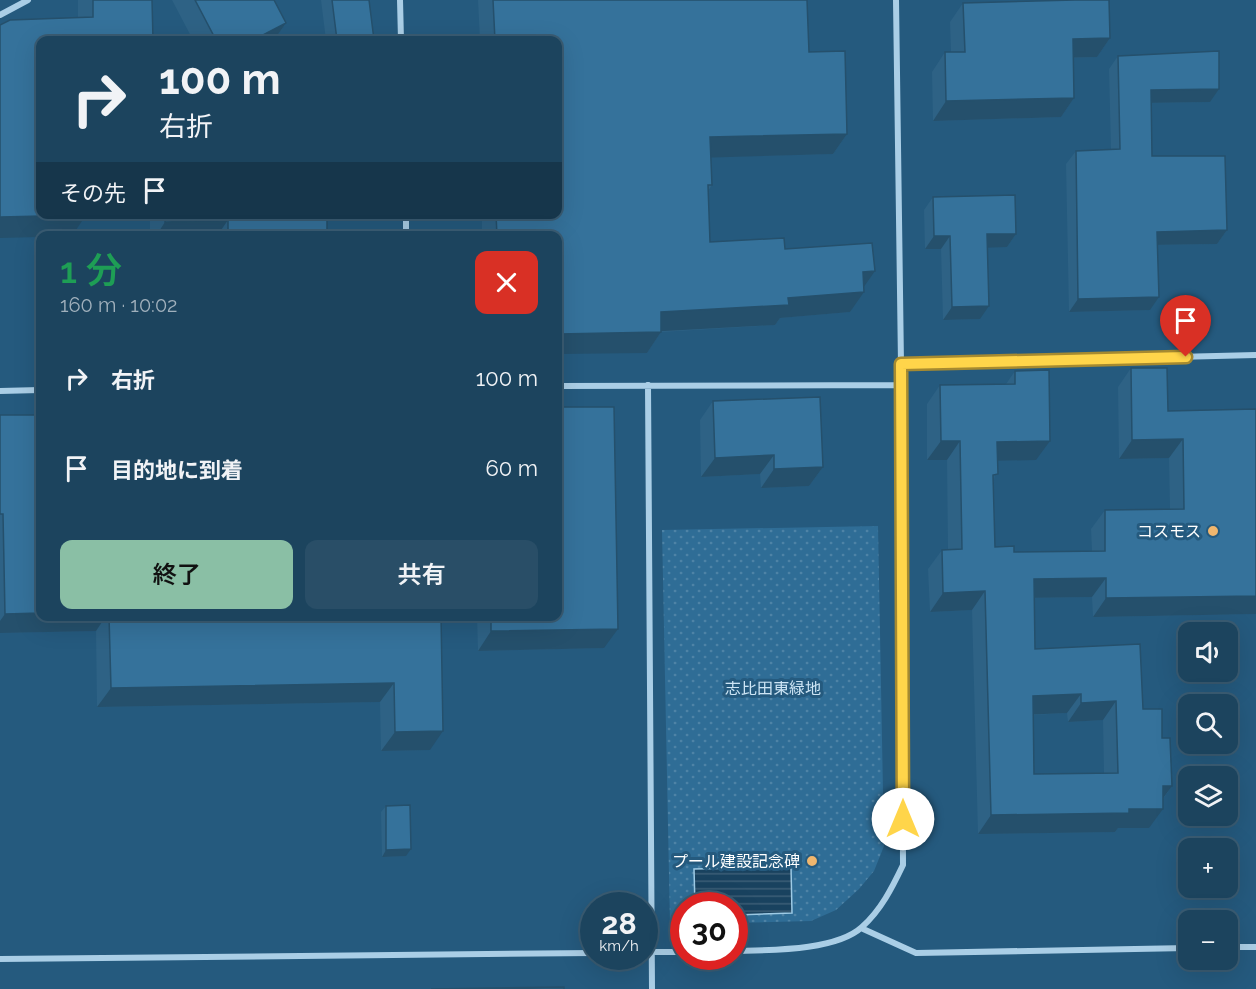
<!DOCTYPE html>
<html lang="ja">
<meta charset="utf-8">
<style>
:root{--surface:#1c445e;--page:#294e67;--text:#f1f3f6;--muted:#a0b0bc;--line:#3a5c73;--accent:#8abfa5}
body{margin:0;font-family:Raleway,"Noto Sans JP",sans-serif;background:var(--page);color:var(--text);height:100vh;display:flex;flex-direction:column;font-size:22px;white-space:nowrap}
*{box-sizing:border-box;margin:0}
p{font-size:20px;color:var(--muted)}
.icon{flex:none;width:33px;height:33px;fill:none;stroke:currentColor;stroke-width:2;stroke-linecap:round;stroke-linejoin:round}
.map{position:relative;flex:1;overflow:hidden}
.side{position:absolute;left:36px;top:231px;width:526px;height:390px;display:flex;flex-direction:column;background:var(--surface);border-radius:12px;box-shadow:0 6px 24px #0002,0 0 0 2px var(--line)}
.side>*{flex:none}
.guide{position:absolute;left:36px;top:36px;width:526px;height:183px;border-radius:12px;box-shadow:0 6px 24px #0002,0 0 0 2px var(--line);background:#1c445e;color:var(--text);overflow:hidden}
.tools{position:absolute;left:1178px;top:622px;display:grid;gap:12px}
.tools a{display:grid;place-items:center;width:60px;height:60px;border-radius:12px;background:var(--surface);box-shadow:0 6px 24px #0002,0 0 0 2px var(--line);font-size:30px}
.speed{position:absolute;left:580px;top:892px;display:flex;gap:12px;font-size:30px;font-weight:700;text-align:center}
.speed>*{display:grid;place-content:center;width:78px;height:78px;border-radius:50%;background:var(--surface);box-shadow:0 6px 24px #0002,0 0 0 2px var(--line);line-height:1}
.speed small{font-size:15px;font-weight:400}
.speed .limit{border:9px solid #d22;background:#fff;color:#111}
.pin{position:absolute;display:grid;place-items:center;width:51px;height:51px;color:#fff;margin:-62px -26px;border-radius:50% 50% 50% 0;rotate:-45deg;box-shadow:0 0 6px #0007}
.pin .icon{rotate:45deg}
.me{position:absolute;width:66px;margin:-33px;rotate:0deg;stroke-linejoin:round;filter:drop-shadow(0 0 4px #0008)}
.turn{display:flex;align-items:center;gap:21px;height:126px;padding:0 24px;font-size:27px}
.turn .icon{width:78px;height:78px;stroke-width:2.5}
.turn b{display:block;font-size:42px;line-height:51px}
.then{display:flex;align-items:center;height:57px;padding:0 24px;background:#0003;gap:12px;font-size:22px}
.round{display:grid;place-items:center;flex:none;width:63px;height:63px;border-radius:12px;background:var(--page)}
.summary{display:flex;align-items:center;justify-content:space-between;height:102px;padding:0 24px}
h1{font-size:36px;font-weight:600;line-height:45px;color:#1e9e55}
.cta{display:flex;gap:12px;margin-top:auto;padding:12px 24px}
.cta a{flex:1;height:69px;border-radius:12px;background:var(--accent);color:#111;font-size:24px;font-weight:600;line-height:69px;text-align:center}
.cta a+a{background:var(--page);color:var(--text)}
ul{padding:0;list-style:none}
li{display:flex;align-items:center;gap:18px;height:90px;padding:0 24px}
li div{flex:1}
li b{display:block;font-size:22px}
li em{font-style:normal}
.map>svg:first-child{display:block}
.grass{fill:url(#grass-dots)}
.water{fill:url(#water-rules);stroke:#9ecbe6;stroke-width:1.5}
.lines{fill:none;stroke-linecap:round;stroke-linejoin:round}
.minor{stroke:#aacee6;stroke-width:6}
.wall{fill:#2e6285;fill-rule:evenodd}
.shaded-wall{fill:#25506c}
.building{fill:#35729b;stroke:#25506c;stroke-width:1.5;fill-rule:evenodd}
.route-casing{stroke:#a68a30;stroke-width:15}
.route{stroke:#ffd54a;stroke-width:10}
.poi-dot{fill:#efb66e;stroke:#255a7e;stroke-width:2}
.labels{text-anchor:middle;dominant-baseline:central;stroke-width:6;stroke-linejoin:round;paint-order:stroke}
.poi-label{font-size:16px;fill:#fff;stroke:#255a7e;text-anchor:end}
.park-label{font-size:16px;fill:#cde5f5;stroke:#255a7e}
</style>
<div class="map">
<svg width="1256" height="989" viewBox="0 0 1256 989">
<defs>
<pattern id="grass-dots" width="8" height="8" patternUnits="userSpaceOnUse" patternTransform="scale(1.5)"><rect width="8" height="8" fill="#2f6d96"/><path d="M2 2h.1M6 6h.1" fill="none" stroke="#4e83a6" stroke-width="1.8" stroke-linecap="round"/></pattern>
<pattern id="water-rules" width="6" height="5" patternUnits="userSpaceOnUse" patternTransform="scale(1.5)"><rect width="6" height="5" fill="#19425f"/><path d="M0 2.5h6" fill="none" stroke="#3c5e77"/></pattern>
</defs>
<rect width="100%" height="100%" fill="#255a7e"/>
<!-- grass -->
<path class="grass" d="M878 526 884 846 874 871 859 889 836 910 811 921 735 923V906H684V924H670L662 530Z"/>
<!-- water -->
<path class="water" d="M791 867 792 913 735 915V906H695L694 869Z"/>
<g class="lines">
<!-- minor -->
<path class="minor" d="M400 0 401 40
M0 15 28 0
M406 214V236
M901 364 1256 355
M648 385 652 989
M558 386 901 385
M0 391 40 390
M861 928 916 953 1188 948
M1227 947H1256
M735 951C769 950 836 951 862 927 881 910 892 888 903 865L901 364 896 0
M645 952H684
M0 959 594 953"/>
</g>
<!-- wall -->
<path class="wall" d="M78 0H152L0 238 78 18Z
M172 0H274L286 23 274 40H193Z
M321 0H369L374 40H326Z
M478 0H807L809 52 847 134 833 154 711 157 712 185 708 191 710 242 785 249 864 286 850 312 780 318 775 325 661 332 647 353 558 236H482V214H558V40H480Z
M963 3 1110 38 1097 57 1073 58 1074 98 1061 117 933 121 932 72 945 52H951L950 22Z
M1118 56 1210 102 1151 103 1152 156 1227 230 1217 244 1158 245 1150 310 1069 312 1066 164 1076 151 1111 150 1109 69Z
M933 197 1016 234 1007 247H988L980 319 943 320 941 249H925L924 210Z
M150 214H327V232L324 236H150Z
M1131 368 1168 411 1256 409V614L1093 617 1092 597 1034 598 1035 649 1143 709 1162 738 1172 786 1163 799 1149 828H1118L1115 832 978 834 972 610 930 612 928 569 942 550 948 549 947 460H927V404L940 385 1006 384 1015 371 1036 460H997L994 480 995 547 1014 552 1092 551 1091 529 1105 510 1170 509 1169 458 1119 459 1118 387ZM1067 713 1068 722 1103 720 1104 773 1034 774 1033 715Z
M713 401 823 467 809 486 761 488 760 474 701 477 700 420Z
M0 415 40 616H441L430 750 381 751 380 702 97 707 96 631 0 633Z
M477 616H558L604 648 478 651Z
M386 806 406 856 382 857 381 812Z"/>
<!-- shaded-wall -->
<path class="shaded-wall" d="M286 23 274 40H253Z
M1110 38 1097 57 1059 58 1073 39Z
M1219 89 1210 102 1141 103 1151 90Z
M1074 98 1061 117 933 121 946 101Z
M847 134 833 154 696 158 710 137Z
M86 215 72 236H40V237L0 238V217Z
M228 220 217 236H156L165 222Z
M1227 230 1217 244 1148 245 1157 232Z
M327 232 324 236H228V234Z
M987 234H1016L1007 247 978 248Z
M934 236H950L941 249H925Z
M875 271 861 291 863 272Z
M864 292 850 312 780 318 775 325 646 332 661 312 788 298Z
M1159 297 1150 310 1069 312 1078 299Z
M989 306 980 319 943 320 952 307Z
M661 332 647 353 558 354V334Z
M1183 439 1169 458 1119 459 1132 440Z
M941 441H960L947 460H927Z
M1050 441 1036 460 984 461 997 442Z
M774 455 760 474 701 477 715 458Z
M823 467 809 486 761 488 774 469Z
M1106 578 1092 597 1021 598 1034 579Z
M985 591 972 610 930 612 943 593Z
M1256 596V614L1093 617 1106 598Z
M40 613V616H106L96 631 0 633V621L5 614Z
M618 629 604 648 478 651 491 631Z
M394 683 380 702 97 707 111 688Z
M1081 694 1067 713 1020 715 1033 696Z
M1116 701 1103 720 1068 722 1081 703Z
M443 731 430 750 381 751 395 732Z
M1163 786H1172L1158 805Z
M1129 809H1163L1149 828H1118L1115 832 978 834 991 815Z
M411 849 406 856 382 857 386 850Z"/>
<!-- building -->
<path class="building" d="M93 0H152L153 40H40V214L86 215 0 217V25L10 20 93 17Z
M195 0H274L286 23 253 40H216Z
M332 0H369L374 40H337Z
M493 0H807L809 52 845 51 847 134 710 137 712 185H708L710 242 784 238 785 249 872 243 875 271 863 272 864 292 788 298 789 305 661 312V332L558 334V236H497L496 214H558V40H495Z
M1075 0H1109L1110 38 1073 39 1074 98 946 101 945 52H965L963 3Z
M1219 51V89L1151 90 1152 156H1225L1227 230 1157 232 1159 297 1078 299 1076 151 1120 149 1118 56Z
M1015 195 1016 234H987L989 306 952 307 950 236H934L933 197Z
M165 214H327V232L228 234V220L165 222Z
M1131 368H1167L1168 411 1256 409V596L1106 598V578L1034 579 1035 649 1140 644 1143 709H1162V738H1170L1172 786H1163V809H1129V813L991 815 985 591 943 593 942 550 962 549 960 441H941L940 385 1015 384V371L1049 370 1050 441 997 442 998 474 993 475 995 547 1014 546V552L1105 551V510L1184 509 1183 439 1132 440ZM1081 694V703L1116 701 1118 773 1034 774 1033 696Z
M820 397 823 467 774 469V455L715 458 713 401Z
M558 407H614L618 629 491 631V616H558Z
M0 415H40V613L5 614 3 514H0Z
M109 616H441L443 731 395 732 394 683 111 688Z
M410 805 411 849 386 850V806Z
M564 987V989H431Z"/>
<g class="lines">
<defs>
<path id="route" d="M903 819 901 364 1186 357"/>
</defs>
<!-- route casing -->
<use href="#route" class="route-casing"/>
<!-- route -->
<use href="#route" class="route"/>
</g>
<!-- markers -->
<g class="poi-dot">
<circle cx="1213" cy="531" r="6"/>
<circle cx="812" cy="861" r="6"/>
</g>
<g class="labels">
<!-- poi labels -->
<g class="poi-label">
<text x="1201" y="531">コスモス</text>
<text x="800" y="861">プール建設記念碑</text>
</g>
<!-- park labels -->
<g class="park-label">
<text x="773" y="688">志比田東緑地</text>
</g>
</g>
</svg>
<div class="tools">
<a><svg class="icon" aria-label="sound" viewBox="0 0 24 24"><path d="M4 9h4l5-4v14l-5-4H4zM17 9q2 3 0 6"/></svg></a>
<a><svg class="icon" aria-label="search" viewBox="0 0 24 24"><circle cx="10" cy="10" r="6"/><path d="M15 15l6 6"/></svg></a>
<a><svg class="icon" aria-label="layers" viewBox="0 0 24 24"><path d="M12 4l9 5-9 5-9-5zM3 14l9 5 9-5"/></svg></a>
<a>+</a>
<a>−</a>
</div>
<div class="speed"><div>28<small>km/h</small></div><div class="limit">30</div></div>
<div class="pin" style="left:1186px;top:357px;background:#d93025"><svg class="icon" aria-label="arrive" viewBox="0 0 24 24"><path d="M6 21V4h12l-3 4 3 4H6"/></svg></div>
<svg class="me" style="left:903px;top:819px" viewBox="-20 -20 40 40"><circle r="19" fill="#fff"/><path d="M0-13L10 11 0 6-10 11z" fill="#ffd54a"/></svg>
<div class="guide">
<div class="turn"><svg class="icon" aria-label="right" viewBox="0 0 24 24"><path d="M7 20v-9h11M14 6l5 5-5 5"/></svg><div><b>100 m</b>右折</div></div>
<div class="then">その先<svg class="icon" aria-label="arrive" viewBox="0 0 24 24"><path d="M6 21V4h12l-3 4 3 4H6"/></svg></div>
</div>
<section class="side">
<div class="summary"><div><h1>1 分</h1><p>160 m · 10:02</p></div><a class="round" style="background:#d93025;color:#fff"><svg class="icon" aria-label="close" viewBox="0 0 24 24"><path d="M6 6l12 12M18 6L6 18"/></svg></a></div>
<ul>
<li><svg class="icon" aria-label="right" viewBox="0 0 24 24"><path d="M7 20v-9h11M14 6l5 5-5 5"/></svg><div><b>右折</b></div><em>100 m</em></li>
<li><svg class="icon" aria-label="arrive" viewBox="0 0 24 24"><path d="M6 21V4h12l-3 4 3 4H6"/></svg><div><b>目的地に到着</b></div><em>60 m</em></li>
</ul>
<div class="cta"><a>終了</a><a>共有</a></div>
</section>
</div>
